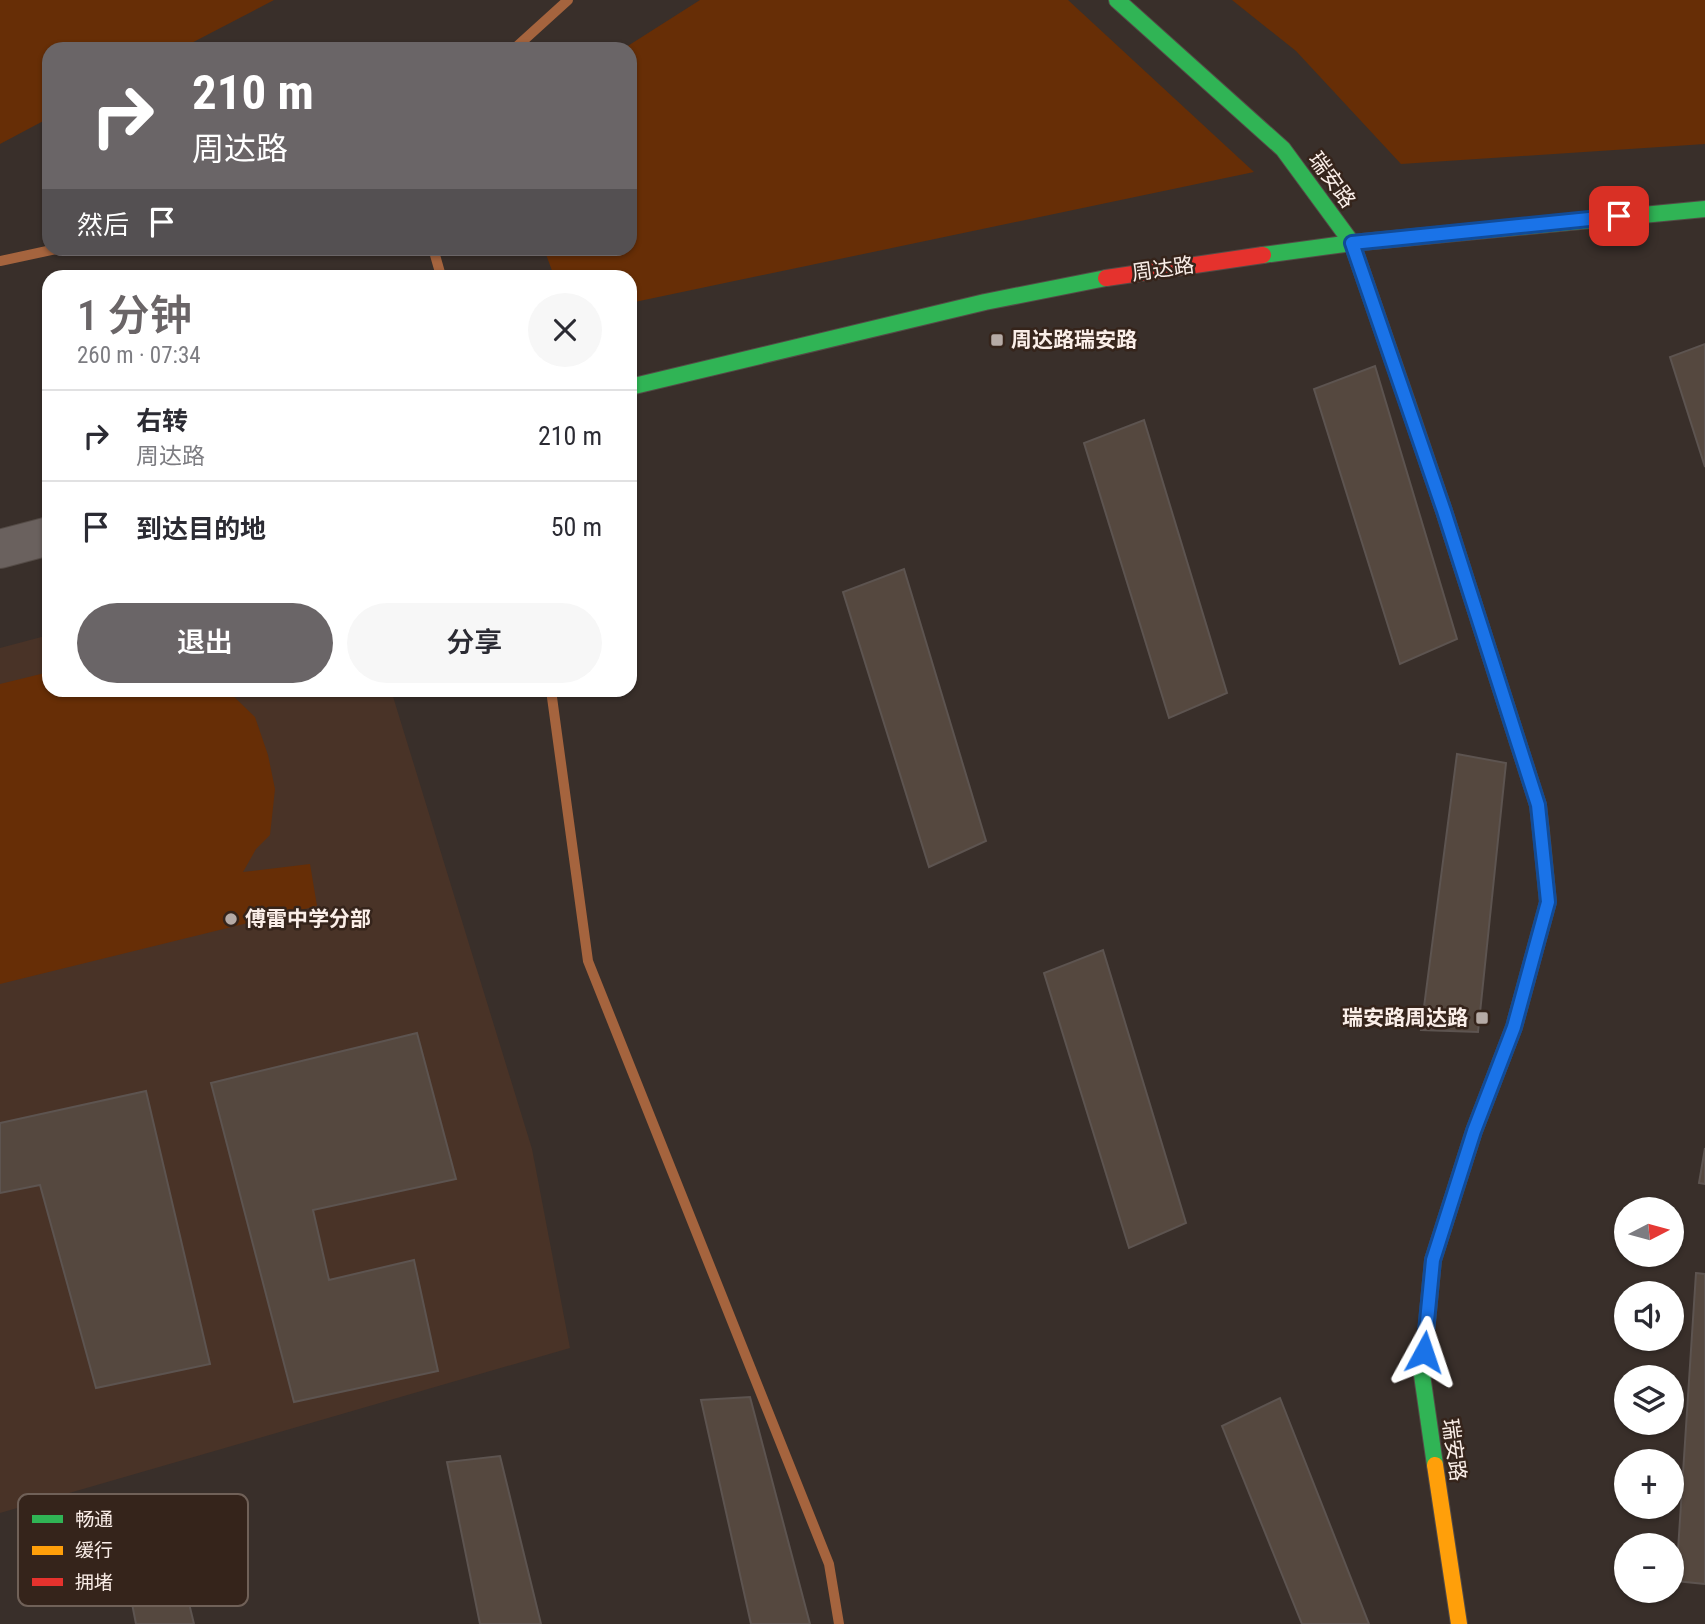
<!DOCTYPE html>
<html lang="zh">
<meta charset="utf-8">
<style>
:root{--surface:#fff;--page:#f7f7f7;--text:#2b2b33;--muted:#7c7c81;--line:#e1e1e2;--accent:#6a6567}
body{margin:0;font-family:"Roboto Condensed","Noto Sans SC",sans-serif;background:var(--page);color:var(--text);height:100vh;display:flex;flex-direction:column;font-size:26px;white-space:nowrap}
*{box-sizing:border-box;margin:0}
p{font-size:23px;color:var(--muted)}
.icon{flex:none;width:38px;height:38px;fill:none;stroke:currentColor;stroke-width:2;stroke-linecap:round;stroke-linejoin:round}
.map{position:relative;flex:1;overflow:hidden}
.drawer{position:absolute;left:42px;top:270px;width:595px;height:427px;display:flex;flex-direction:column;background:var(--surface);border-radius:21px;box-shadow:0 2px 5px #0004}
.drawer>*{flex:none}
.guide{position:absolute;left:42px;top:42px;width:595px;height:214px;border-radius:21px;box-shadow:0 2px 5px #0004;background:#6a6567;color:#fff;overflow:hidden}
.needle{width:46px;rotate:84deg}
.controls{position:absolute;left:1614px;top:1197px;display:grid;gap:14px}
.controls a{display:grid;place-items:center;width:70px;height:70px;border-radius:50%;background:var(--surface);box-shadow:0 2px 5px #0004;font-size:35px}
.pin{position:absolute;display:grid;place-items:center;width:60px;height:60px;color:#fff;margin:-30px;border-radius:14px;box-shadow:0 4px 10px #0006}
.me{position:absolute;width:77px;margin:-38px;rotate:5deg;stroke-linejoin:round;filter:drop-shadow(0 0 5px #0008)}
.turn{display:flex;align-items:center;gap:24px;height:147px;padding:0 35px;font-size:32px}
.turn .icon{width:91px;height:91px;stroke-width:2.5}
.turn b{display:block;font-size:49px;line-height:60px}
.then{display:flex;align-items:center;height:66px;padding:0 35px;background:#0003;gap:14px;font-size:26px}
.round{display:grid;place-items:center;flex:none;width:74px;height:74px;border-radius:37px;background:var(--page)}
.headline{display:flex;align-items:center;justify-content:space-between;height:119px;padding:0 35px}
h1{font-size:42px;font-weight:600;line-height:52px;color:var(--accent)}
.primary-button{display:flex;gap:14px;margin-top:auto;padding:14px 35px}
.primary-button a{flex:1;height:80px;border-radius:42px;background:var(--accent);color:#fff;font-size:28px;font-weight:600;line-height:80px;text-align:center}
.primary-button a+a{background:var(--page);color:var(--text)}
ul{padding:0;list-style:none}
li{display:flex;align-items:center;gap:21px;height:91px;padding:0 35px;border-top:2px solid var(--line)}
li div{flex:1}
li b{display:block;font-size:26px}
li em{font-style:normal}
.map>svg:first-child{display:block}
.built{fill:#493327}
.green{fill:#672e06}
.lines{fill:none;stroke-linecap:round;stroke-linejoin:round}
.stream{stroke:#a5643e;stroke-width:10}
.building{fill:#55483f;stroke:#5d5450;stroke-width:2}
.street-casing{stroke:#544b46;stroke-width:40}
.fast-casing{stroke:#544b46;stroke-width:18}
.slow-casing{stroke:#544b46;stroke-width:18}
.jam-casing{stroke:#544b46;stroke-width:18}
.street{stroke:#6a615e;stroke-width:38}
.fast{stroke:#30b455;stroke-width:16}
.slow{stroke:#ff9f0a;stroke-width:16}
.jam{stroke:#e5322d;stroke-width:16}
.route-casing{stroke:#114b97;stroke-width:18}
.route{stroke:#1a73e8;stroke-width:12}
.poi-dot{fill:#b6aba6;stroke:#35241b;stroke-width:2.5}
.labels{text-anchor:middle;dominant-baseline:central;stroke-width:5;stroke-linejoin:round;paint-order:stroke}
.street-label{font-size:21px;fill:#faeee8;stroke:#35241b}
.poi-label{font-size:21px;font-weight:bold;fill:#faeee8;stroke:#35241b;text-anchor:start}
.key{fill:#35241b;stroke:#706158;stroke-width:2}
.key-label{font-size:19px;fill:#faeee8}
</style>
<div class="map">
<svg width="1705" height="1624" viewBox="0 0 1705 1624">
<rect width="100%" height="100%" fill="#392f2a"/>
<!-- built -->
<path class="built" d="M49 635V690H391L532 1149 570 1348 0 1513V648Z"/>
<!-- green -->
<path class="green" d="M0 0H274L180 49H49V118L0 144Z
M700 0H1068L1254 172 630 303V276H554L544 249 630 248V49H623Z
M1232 0H1705V144L1401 164 1296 51Z
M49 672V690H227L255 717 268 755 275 789 270 835 256 849 243 872 310 864 317 906 0 984V684Z"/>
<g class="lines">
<!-- stream -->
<path class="stream" d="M514 49 568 0
M433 248 441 276
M0 261 61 248
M551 690 588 961 829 1564 839 1624"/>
</g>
<!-- building -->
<path class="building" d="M1705 344V467L1670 357Z
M1375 366 1457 639 1400 664 1314 389Z
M1144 420 1227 693 1169 718 1084 443Z
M904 569 986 841 929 867 843 592Z
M1457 754 1506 763 1478 1032 1421 1030Z
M1103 950 1186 1223 1129 1248 1044 973Z
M417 1033 456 1179 313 1210 329 1280 414 1260 438 1371 294 1402 211 1083Z
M146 1091 210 1364 96 1388 40 1185 0 1193V1123Z
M1705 1148V1184L1699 1183Z
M1696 1273 1705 1274V1584L1676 1581Z
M750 1397 810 1624H751L701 1400Z
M1280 1398 1369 1624H1302L1222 1426Z
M500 1456 541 1624H480L447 1462Z
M175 1545 194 1624H136L122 1552Z"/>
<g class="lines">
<defs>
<path id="street" d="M0 549 49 536"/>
<path id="fast" d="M1117 0 1283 149 1352 243 1407 402
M1263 255 1352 243 1705 209
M630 387 985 302 1106 278
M1435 1465 1422 1375 1433 1260 1474 1131 1514 1027 1548 902 1541 831"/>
<path id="slow" d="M1407 402 1444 511 1538 805 1541 831
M1435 1465 1459 1624"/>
<path id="jam" d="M1106 278 1263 255"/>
</defs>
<!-- street casing -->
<use href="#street" class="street-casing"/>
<!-- fast casing -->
<use href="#fast" class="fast-casing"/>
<!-- slow casing -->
<use href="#slow" class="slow-casing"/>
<!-- jam casing -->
<use href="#jam" class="jam-casing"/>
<!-- street -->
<use href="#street" class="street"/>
<!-- fast -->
<use href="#fast" class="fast"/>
<!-- slow -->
<use href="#slow" class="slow"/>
<!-- jam -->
<use href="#jam" class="jam"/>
</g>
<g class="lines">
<defs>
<path id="route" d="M1424 1352 1433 1260 1474 1131 1514 1027 1548 902 1538 805 1444 511 1352 243 1619 216"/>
</defs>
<!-- route casing -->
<use href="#route" class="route-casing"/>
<!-- route -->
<use href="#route" class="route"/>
</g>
<!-- markers -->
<g class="poi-dot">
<rect x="990" y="333" width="14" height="14" rx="3.5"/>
<circle cx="231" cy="919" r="7"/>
<rect x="1475" y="1011" width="14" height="14" rx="3.5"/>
</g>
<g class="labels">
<!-- street labels -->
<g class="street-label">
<text transform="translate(1332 180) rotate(54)">瑞安路</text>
<text transform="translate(1163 269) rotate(-8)">周达路</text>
<text transform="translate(1454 1450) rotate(82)">瑞安路</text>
</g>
<!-- poi labels -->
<g class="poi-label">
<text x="1011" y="340">周达路瑞安路</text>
<text x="245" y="919">傅雷中学分部</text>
<text x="1468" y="1018" text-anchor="end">瑞安路周达路</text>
</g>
</g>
<!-- legend -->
<rect x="18" y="1494" width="230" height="112" rx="10" class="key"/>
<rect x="32" y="1515" width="31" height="8" fill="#30b455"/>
<rect x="32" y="1546" width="31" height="9" fill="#ff9f0a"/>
<rect x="32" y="1578" width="31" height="8" fill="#e5322d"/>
<g class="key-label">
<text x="75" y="1526">畅通</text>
<text x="75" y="1557">缓行</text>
<text x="75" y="1589">拥堵</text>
</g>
</svg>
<div class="controls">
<a><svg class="needle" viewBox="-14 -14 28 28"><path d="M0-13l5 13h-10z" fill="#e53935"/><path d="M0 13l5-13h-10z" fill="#7c7c81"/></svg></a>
<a><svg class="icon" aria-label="sound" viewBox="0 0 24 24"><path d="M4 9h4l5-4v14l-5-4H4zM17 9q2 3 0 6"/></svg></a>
<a><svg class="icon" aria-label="layers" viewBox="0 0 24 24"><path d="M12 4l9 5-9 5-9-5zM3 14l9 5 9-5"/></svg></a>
<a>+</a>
<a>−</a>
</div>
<div class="pin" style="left:1619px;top:216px;background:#d93025"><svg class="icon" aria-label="arrive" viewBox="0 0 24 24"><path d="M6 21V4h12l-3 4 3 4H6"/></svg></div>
<svg class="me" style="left:1424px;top:1352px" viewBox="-20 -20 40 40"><path d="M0-17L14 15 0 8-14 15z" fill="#1a73e8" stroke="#fff" stroke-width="4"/></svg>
<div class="guide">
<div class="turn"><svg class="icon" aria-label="right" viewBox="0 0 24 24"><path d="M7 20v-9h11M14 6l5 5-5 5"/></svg><div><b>210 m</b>周达路</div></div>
<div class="then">然后<svg class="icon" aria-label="arrive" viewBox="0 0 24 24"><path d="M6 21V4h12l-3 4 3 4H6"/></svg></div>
</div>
<section class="drawer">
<div class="headline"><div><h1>1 分钟</h1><p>260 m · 07:34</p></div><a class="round"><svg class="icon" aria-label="close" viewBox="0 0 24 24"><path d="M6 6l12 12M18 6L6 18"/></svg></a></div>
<ul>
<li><svg class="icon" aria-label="right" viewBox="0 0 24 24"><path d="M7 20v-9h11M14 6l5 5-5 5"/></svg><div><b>右转</b><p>周达路</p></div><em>210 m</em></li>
<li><svg class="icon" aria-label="arrive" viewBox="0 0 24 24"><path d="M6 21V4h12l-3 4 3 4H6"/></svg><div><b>到达目的地</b></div><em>50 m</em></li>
</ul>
<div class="primary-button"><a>退出</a><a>分享</a></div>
</section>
</div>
